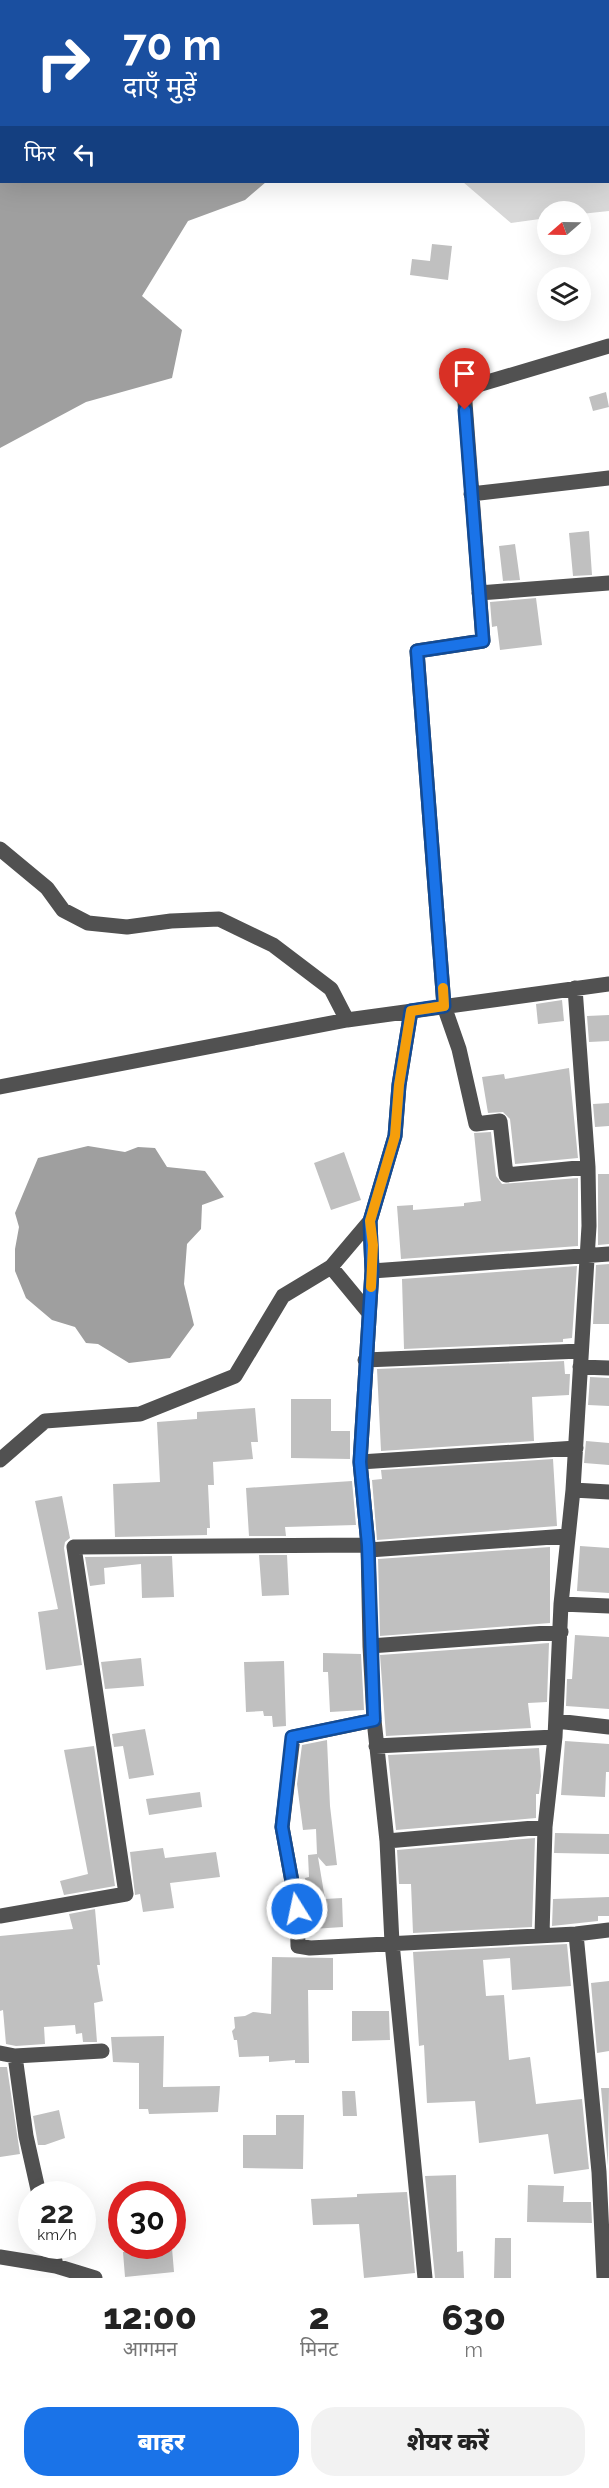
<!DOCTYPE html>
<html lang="hi">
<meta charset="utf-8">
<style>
:root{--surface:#fff;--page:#f2f2f2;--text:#222;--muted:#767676;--accent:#1a73e8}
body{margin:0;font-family:Raleway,"Noto Sans Devanagari",sans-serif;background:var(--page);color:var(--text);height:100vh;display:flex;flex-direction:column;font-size:22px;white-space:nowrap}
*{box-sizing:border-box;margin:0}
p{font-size:20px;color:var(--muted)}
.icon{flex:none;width:33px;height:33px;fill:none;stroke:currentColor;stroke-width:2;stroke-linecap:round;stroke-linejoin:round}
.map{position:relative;height:2278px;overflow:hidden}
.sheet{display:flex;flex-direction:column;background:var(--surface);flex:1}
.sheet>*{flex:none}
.top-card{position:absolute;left:0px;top:0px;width:609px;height:183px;box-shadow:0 6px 24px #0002;background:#1a4fa0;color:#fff;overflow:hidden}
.needle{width:39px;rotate:250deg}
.controls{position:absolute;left:537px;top:201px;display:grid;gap:12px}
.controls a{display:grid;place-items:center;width:54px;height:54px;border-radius:50%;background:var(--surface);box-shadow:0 6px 24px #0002;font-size:30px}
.speed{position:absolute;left:18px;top:2181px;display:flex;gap:12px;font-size:30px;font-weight:700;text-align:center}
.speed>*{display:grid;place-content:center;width:78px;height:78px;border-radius:50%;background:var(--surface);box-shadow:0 6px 24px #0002;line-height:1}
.speed small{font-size:15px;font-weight:400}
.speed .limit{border:9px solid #d22;background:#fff;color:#111}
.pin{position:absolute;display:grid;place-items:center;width:51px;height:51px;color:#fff;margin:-62px -26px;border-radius:50% 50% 50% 0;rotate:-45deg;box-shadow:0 0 6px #0007}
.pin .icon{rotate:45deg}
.me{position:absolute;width:66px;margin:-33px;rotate:350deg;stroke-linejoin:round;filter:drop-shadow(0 0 4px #0008)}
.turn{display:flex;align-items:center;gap:21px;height:126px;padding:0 24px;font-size:27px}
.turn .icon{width:78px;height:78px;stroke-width:2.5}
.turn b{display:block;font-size:42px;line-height:51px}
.then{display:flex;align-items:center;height:57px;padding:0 24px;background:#0003;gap:12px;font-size:22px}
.eta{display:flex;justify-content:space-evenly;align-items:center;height:102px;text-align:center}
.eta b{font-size:36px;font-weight:800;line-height:42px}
.button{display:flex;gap:12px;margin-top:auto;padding:12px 24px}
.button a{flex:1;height:69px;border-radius:24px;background:var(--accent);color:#fff;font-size:24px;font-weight:800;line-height:69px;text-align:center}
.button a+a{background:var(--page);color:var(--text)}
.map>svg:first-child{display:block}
.green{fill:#d8d8d8}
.water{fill:#9f9f9f}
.building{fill:#c0c0c0}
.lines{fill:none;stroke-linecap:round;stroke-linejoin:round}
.minor{stroke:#515151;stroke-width:15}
.route-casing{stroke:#114b97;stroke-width:15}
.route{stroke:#1a73e8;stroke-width:10}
.slow{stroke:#f59e0b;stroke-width:10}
</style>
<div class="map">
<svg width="609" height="2278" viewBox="0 0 609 2278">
<rect width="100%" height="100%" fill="#fff"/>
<!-- green -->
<path class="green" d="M0 0H177L2 2 0 157Z
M332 0H609V211L581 214 580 212H548L547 218 511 223 463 182H608V2Z"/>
<!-- water -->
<path class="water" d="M0 164 2 182H266L245 200 188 221 142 296 182 330 172 378 86 402 0 448Z
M88 1146 125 1152 138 1147 155 1148 167 1167 205 1171 224 1197 202 1205 201 1229 187 1244 184 1284 194 1325 170 1358 129 1363 98 1344 86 1343 75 1327 52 1320 26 1298 15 1271V1249L19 1227 15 1213 38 1158Z"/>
<!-- building -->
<path class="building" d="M432 244 452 246 448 280 410 275 412 259 430 261Z
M606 392 609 407 593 411 589 397Z
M589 531 592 575 573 576 569 533Z
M515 544 520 580 503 581 499 546Z
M536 598 542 645 500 650 497 626 492 627 490 602Z
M562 1000 564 1021 538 1024 536 1004Z
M609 1015V1041L589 1042 587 1016Z
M569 1068 578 1158 515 1164 510 1119 503 1112 488 1113 482 1077 504 1074 505 1079Z
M609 1103V1126L595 1127 593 1104Z
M491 1132 496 1176 502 1184 578 1178V1246L401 1259 397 1206 413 1205V1210L464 1206V1203L481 1201 474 1133Z
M344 1152 361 1200 331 1210 314 1163Z
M598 1174H609V1244L598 1245Z
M609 1264V1324H593L596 1265Z
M577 1266 572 1338 563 1339V1342L404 1349 402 1279Z
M564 1361 565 1374H570L569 1395 532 1397 534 1441 381 1451 377 1369Z
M590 1377 609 1378V1406L588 1405Z
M291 1399H331V1431H350V1459L291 1458Z
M255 1408 258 1442H251L253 1459 213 1462 214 1485H208L210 1528H207V1535L115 1537 113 1484 160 1482 157 1422 197 1419V1412Z
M586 1441 609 1443V1465L584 1463Z
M553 1459 557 1526 377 1540 372 1480 382 1479 381 1470Z
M352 1481 356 1525 285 1527 286 1536H249L246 1488Z
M62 1496 70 1538 65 1542 64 1548 82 1665 46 1670 38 1612 58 1609 35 1501Z
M580 1546 609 1548V1593L577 1591Z
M550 1547V1623L380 1636 378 1559Z
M259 1555H287L289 1595 262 1596Z
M172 1556 174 1597 142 1598 141 1564 104 1568 105 1584 90 1586 85 1557Z
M575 1635 609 1637V1709L566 1706 567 1679H572Z
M549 1643 547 1702 528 1703 531 1728 386 1736 380 1655Z
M323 1653 361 1654 364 1710 330 1712 328 1672H323Z
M141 1658 144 1686 105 1689 101 1662Z
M284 1661 286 1726 273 1727 272 1716H264L263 1711 246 1712 244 1662Z
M145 1729 154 1775 129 1779 123 1746 114 1747 112 1734Z
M327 1740 330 1806 337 1865 326 1866 318 1857 325 1899 342 1898 343 1927 312 1929 310 1894H308L305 1878 309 1877 308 1855 317 1854 316 1829 303 1830 297 1784 302 1745Z
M565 1741 609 1744V1772H606L605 1797 561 1795Z
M94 1746 115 1886 64 1895 60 1881 88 1874 64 1750Z
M539 1748 541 1776 539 1794H536V1818L396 1830 388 1755Z
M200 1792 202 1807 149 1815 146 1799Z
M555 1833 609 1834V1854L554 1853Z
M535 1838 532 1927 413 1933 411 1884H399L397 1850Z
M163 1848 165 1858 216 1852 220 1877 170 1883 174 1908 143 1912 140 1894 135 1895 130 1852Z
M609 1897V1916H598V1921L552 1926 553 1899Z
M95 1909 100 1965H97L103 2001 94 2003 97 2042H83L82 2033 76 2034 75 2025 44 2027 45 2044 16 2046 6 2044 3 2010 0 2011V1936L73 1929 69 1914Z
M567 1944 571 1986 512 1990 510 1958 483 1960 486 1996 504 1995 509 2060 530 2057 536 2104 582 2099 589 2169 554 2174 548 2134 479 2143 475 2101 427 2103 424 2045 419 2046 413 1952Z
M272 1957 333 1958V1990H308L309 2063H295V2060L269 2062V2056L239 2057 237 2040H234L232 2031 235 2028 234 2017 245 2016 253 2012 271 2014Z
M609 1981V2051L597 2053 591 1983Z
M352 2011H389L390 2040 352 2041Z
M164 2036 163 2087 220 2086 218 2112 149 2114 148 2109H139V2063L113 2062 111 2037Z
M0 2067H7L20 2154 0 2157Z
M601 2088H609L608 2166Z
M342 2091H355L357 2116H343Z
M59 2110 65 2138 45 2145H38L33 2116Z
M276 2115H304L303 2169 243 2168V2135H276Z
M456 2175 457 2252 463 2251 464 2278H435L425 2176Z
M528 2185 564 2186 563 2202H591L592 2223 527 2222Z
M407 2192 415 2273 364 2278 359 2224 313 2225 311 2199 357 2197V2194Z
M495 2238H511V2278H494Z
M172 2248 174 2272 125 2277 123 2252Z"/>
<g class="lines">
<!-- minor -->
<path class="minor" d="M471 494 609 478
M479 593 609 583
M0 849 47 888 63 910 88 923 127 927 171 921 219 919 273 945 331 989 347 1020
M411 1011 399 1085 395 1136 370 1221 372 1271 360 1462 368 1545 370 1646 374 1720 387 1841 392 1943 425 2278
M0 1087 347 1020 609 984
M588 1167 506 1175 500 1121 476 1124 459 1049 444 1006 417 651 483 641 464 389 609 346
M331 1267 369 1313
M372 1271 609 1254
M365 1360 581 1351
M580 1367 609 1368
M0 1460 45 1421 140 1414 235 1376 283 1296 331 1267 370 1221
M360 1462 576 1448
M573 1490 609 1492
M369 1550 567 1536
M561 1604 609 1606
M370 1646 561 1632
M374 1720 293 1737 282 1827 297 1909 298 1946 310 1948 576 1934 609 1930
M556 1721 609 1727
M376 1746 555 1737
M387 1841 545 1827
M0 1916 126 1894 74 1547 368 1545
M576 1934 599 2172 604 2278
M542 1935 545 1827 555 1737 561 1604 573 1490 589 1226 588 1167 575 988
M0 2053 15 2056 26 2136 39 2194
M15 2056 102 2051
M52 2246 56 2266
M0 2257 56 2266 95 2278"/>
</g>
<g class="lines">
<defs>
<path id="route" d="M297 1909 282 1827 292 1737 374 1720 368 1545 360 1462 372 1271 370 1221 395 1136 399 1085 411 1011 444 1006 417 651 483 641 465 410"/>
</defs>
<!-- route casing -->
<use href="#route" class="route-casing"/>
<!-- route -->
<use href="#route" class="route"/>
<!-- slow -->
<path class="slow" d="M371 1287 373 1245 370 1221 395 1136 399 1085 411 1011 444 1006 443 988"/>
</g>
</svg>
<div class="controls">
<a><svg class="needle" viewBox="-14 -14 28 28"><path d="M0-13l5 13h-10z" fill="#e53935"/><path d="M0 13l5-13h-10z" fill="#767676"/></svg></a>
<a><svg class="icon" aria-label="layers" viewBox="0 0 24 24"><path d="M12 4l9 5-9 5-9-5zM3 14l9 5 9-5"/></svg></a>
</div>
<div class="speed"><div>22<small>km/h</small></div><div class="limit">30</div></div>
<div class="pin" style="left:465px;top:410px;background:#d93025"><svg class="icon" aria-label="arrive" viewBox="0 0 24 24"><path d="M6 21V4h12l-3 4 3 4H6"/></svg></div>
<svg class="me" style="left:297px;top:1909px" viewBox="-20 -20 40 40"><circle r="17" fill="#1a73e8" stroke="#fff" stroke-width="3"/><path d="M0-11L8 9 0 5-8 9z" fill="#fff"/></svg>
<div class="top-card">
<div class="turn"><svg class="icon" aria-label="right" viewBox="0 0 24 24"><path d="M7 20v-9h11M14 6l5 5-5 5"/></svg><div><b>70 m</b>दाएँ मुड़ें</div></div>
<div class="then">फिर<svg class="icon" aria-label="left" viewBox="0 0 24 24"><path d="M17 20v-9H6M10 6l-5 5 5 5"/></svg></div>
</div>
</div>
<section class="sheet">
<div class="eta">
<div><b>12:00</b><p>आगमन</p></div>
<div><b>2</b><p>मिनट</p></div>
<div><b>630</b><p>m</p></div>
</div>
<div class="button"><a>बाहर</a><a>शेयर करें</a></div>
</section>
